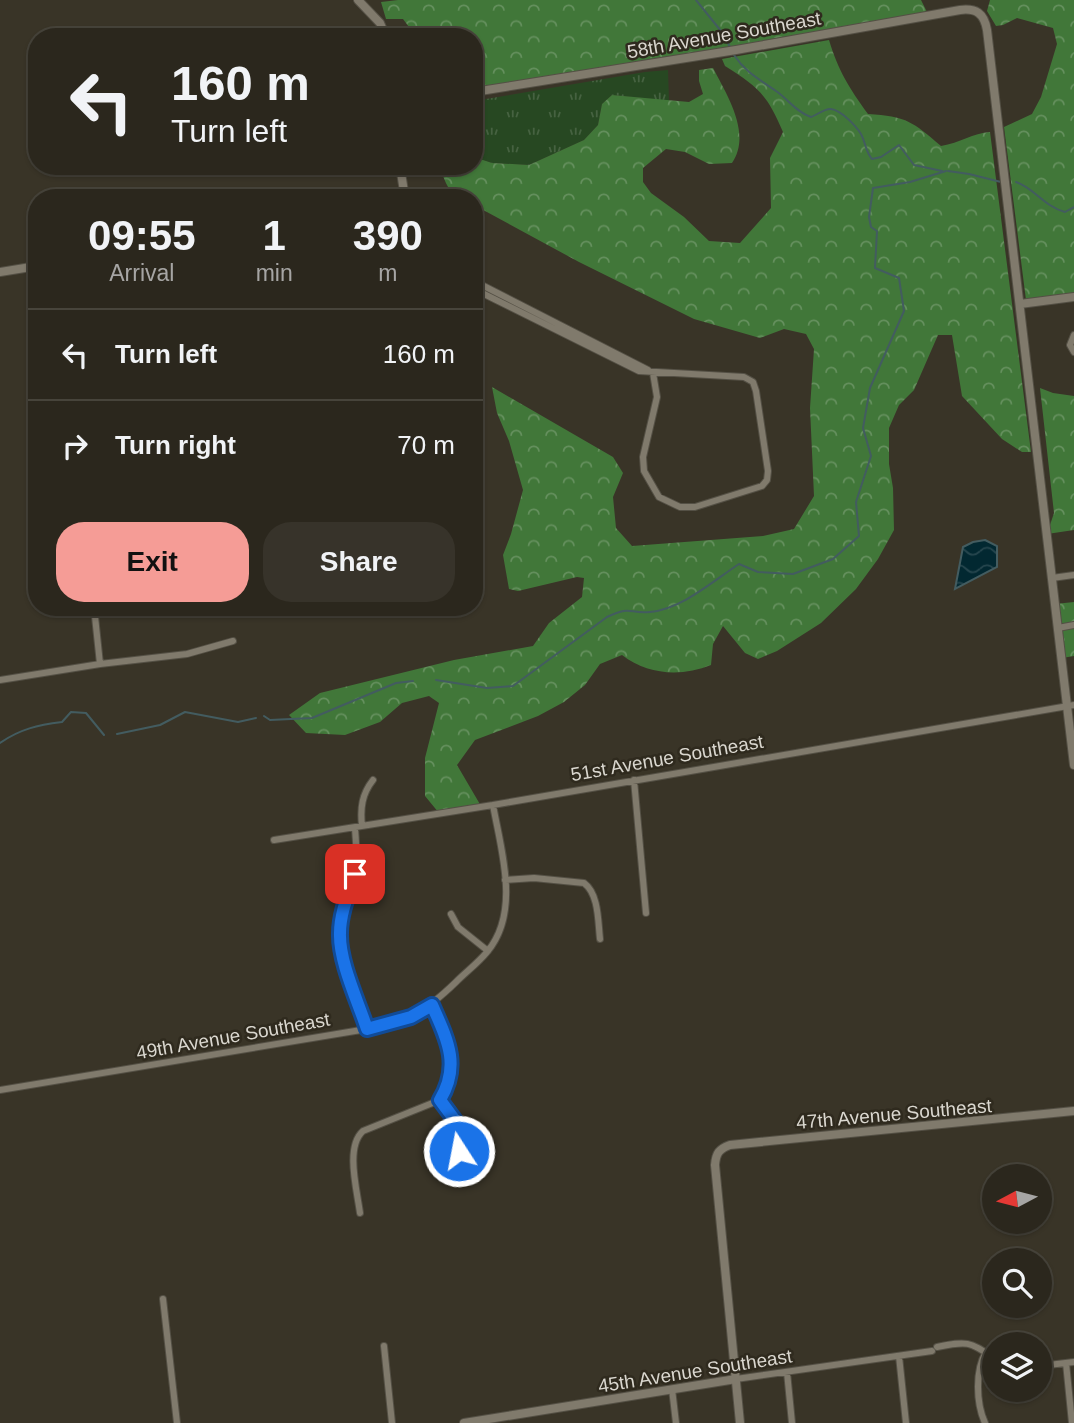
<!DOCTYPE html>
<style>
:root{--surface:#2b271d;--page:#37332a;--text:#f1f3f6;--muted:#a6a5a4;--line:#47443b;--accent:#f59c96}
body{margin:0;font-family:Arial,sans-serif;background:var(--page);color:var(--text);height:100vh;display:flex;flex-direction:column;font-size:26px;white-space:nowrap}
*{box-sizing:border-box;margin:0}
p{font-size:23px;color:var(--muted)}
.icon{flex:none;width:38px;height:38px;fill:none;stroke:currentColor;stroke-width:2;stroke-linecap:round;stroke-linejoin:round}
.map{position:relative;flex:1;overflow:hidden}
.sheet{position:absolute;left:28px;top:189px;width:455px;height:427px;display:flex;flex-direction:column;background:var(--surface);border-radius:28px;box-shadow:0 2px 5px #0004,0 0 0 2px var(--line)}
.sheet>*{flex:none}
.guide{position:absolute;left:28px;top:28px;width:455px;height:147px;border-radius:28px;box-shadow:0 2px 5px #0004,0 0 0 2px var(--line);background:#2b271d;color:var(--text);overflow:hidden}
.needle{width:46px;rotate:263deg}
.tools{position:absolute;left:982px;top:1164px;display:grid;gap:14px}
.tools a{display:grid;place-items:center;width:70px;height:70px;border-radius:50%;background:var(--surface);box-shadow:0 2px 5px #0004,0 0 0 2px var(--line);font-size:35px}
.pin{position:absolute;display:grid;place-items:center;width:60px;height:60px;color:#fff;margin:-30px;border-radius:14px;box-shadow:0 4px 10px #0006}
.me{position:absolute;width:77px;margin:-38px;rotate:349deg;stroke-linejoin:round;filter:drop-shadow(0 0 5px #0008)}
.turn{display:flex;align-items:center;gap:24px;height:147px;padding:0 28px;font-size:32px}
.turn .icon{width:91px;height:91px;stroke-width:2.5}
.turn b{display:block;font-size:49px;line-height:60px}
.eta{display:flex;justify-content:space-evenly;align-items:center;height:119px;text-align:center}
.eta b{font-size:42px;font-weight:800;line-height:49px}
.action{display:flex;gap:14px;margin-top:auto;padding:14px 28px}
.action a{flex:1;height:80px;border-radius:28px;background:var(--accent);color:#111;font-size:28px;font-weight:800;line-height:80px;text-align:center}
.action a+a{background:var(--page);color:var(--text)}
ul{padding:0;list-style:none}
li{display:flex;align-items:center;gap:21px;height:91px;padding:0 28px;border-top:2px solid var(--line)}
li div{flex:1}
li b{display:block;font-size:26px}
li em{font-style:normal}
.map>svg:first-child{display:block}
.grass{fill:url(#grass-tufts)}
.forest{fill:url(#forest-crowns)}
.water{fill:url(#water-waves);stroke:#435c60;stroke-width:2}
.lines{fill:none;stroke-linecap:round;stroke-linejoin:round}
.stream{stroke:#435c60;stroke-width:2}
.minor-casing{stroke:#545045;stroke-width:8}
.tertiary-casing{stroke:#545045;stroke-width:10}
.minor{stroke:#807a6c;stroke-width:6}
.tertiary{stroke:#807a6c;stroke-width:8}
.route-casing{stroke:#114b97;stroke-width:18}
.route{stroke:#1a73e8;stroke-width:12}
.labels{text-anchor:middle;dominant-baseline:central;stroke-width:5;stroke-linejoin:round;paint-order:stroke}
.street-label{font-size:19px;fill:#dad7cf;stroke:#2f2a1e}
</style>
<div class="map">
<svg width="1074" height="1423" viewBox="0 0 1074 1423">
<defs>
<pattern id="grass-tufts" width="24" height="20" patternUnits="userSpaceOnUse" patternTransform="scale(1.75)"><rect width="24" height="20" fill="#274822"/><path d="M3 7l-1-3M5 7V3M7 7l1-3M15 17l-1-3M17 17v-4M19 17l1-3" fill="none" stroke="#466241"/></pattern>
<pattern id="forest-crowns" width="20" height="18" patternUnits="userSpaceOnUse" patternTransform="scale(1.75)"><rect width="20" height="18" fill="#417739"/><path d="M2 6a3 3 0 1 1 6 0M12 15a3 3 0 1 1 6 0" fill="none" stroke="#65905e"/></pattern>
<pattern id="water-waves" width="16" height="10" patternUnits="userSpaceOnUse" patternTransform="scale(1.75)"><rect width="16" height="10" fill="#022831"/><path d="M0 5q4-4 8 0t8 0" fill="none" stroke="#26464e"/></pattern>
</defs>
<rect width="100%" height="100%" fill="#393427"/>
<!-- grass -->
<path class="grass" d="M668 70 669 101 612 95 602 104 598 125 584 140 529 165 492 163 474 157V101L645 72Z"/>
<!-- forest -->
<path class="forest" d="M398 0H921L927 12 716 52 474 88V37H408L409 27 403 19H386L381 2Z
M990 0H1074V293L1026 300 1004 127 1032 114 1041 97 1057 44 1053 28 1017 18 1003 25 996 26 987 11Z
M829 40C838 70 849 88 868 114 906 116 913 122 941 146 960 143 973 133 990 132L1031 452H1022L1002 439 962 396 952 335H938L914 390 899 405 889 428V464L893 488 894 530 878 559 856 589 821 623 777 651 758 659 745 653 723 626 713 644 711 665C681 677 648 675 622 655L600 664 585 685 564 702 538 716 475 740 457 765 481 806 439 813 425 796V758L439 703 429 696 402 703 380 722 345 735 306 733 289 715 320 693 454 660 533 646 549 623 582 597 584 578 577 577 518 591 509 589 503 555 511 534 523 490 509 441 497 413 492 387 613 457 623 473 613 497 616 528 632 546 763 536 794 529 814 496 810 408 814 349 806 334 784 329 760 338 694 319 579 262 474 205V198C448 198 448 187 439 166H474V157L492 163 529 165 584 140 598 125 602 104 612 95 689 102 703 94 699 81V70L713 68C727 95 752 134 732 163L709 164 685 152 666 149 643 168V182L651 193 684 217 709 241 740 243 771 208 770 158 783 132C767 94 758 87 725 66L722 59Z
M1040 388 1053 393 1074 396V530L1047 534 1054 513Z
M1074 602V656L1062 658 1055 604Z"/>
<!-- water -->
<path class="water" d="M985 540 997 546V567L955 589 963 547 973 542Z"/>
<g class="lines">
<!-- stream -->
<path class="stream" d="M696 0 721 31 730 47
M734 55C746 73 759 79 776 91 788 99 796 112 811 117 817 115 825 108 831 109 841 110 856 126 861 134 866 143 865 151 872 159L881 157 899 145 914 165 942 171
M948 171 969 174 1001 182
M1016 182C1034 188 1045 207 1065 212L1074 207
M436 680 487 688 513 686 607 617C632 605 628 614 650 612 682 609 713 581 739 564L758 572 793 574 833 559 859 536 856 502 871 456 863 428 870 388 904 311 899 278 875 268 877 231 871 227 869 217 873 188 910 182 946 171
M264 716 270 720 312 718 396 683 413 681
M117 734 160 725 185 712 238 722 256 718
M0 743C20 729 38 725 62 722L71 712 86 713 104 735"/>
<defs>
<path id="minor" d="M474 281 648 370
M474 289 639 371 744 377 753 382 756 391 768 471 767 480 762 486 695 507H680L659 497 644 471 643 457 657 397 653 373
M1074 335 1070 345 1074 352
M1052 578 1074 575
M94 607 100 664
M1058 628 1074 625
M0 680 100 664 187 654 233 641
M634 780 646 913
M362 826C360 808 362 794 373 780
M355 828C356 844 358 860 354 877 349 895 339 915 340 935 341 966 357 1000 367 1029
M274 840 493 805 1074 705
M505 880 534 878 584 883C599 894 598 922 600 939
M451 914 458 927 488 951
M432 1005C447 1039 460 1065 440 1100
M0 1090 367 1029C409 1021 425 1012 456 982 466 972 478 963 487 952 521 912 501 850 493 805
M440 1100C456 1121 465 1138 454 1163
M360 1213C357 1190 345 1147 363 1131L440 1100
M163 1299 177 1423
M384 1346 392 1423
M937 1347C967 1341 969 1341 994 1358
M899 1356 906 1423
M1066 1363 1072 1423
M1040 1366 1074 1362
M787 1372 792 1423
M736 1379 932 1351
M672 1389 676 1423
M985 1423C976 1403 975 1370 986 1352"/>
<path id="tertiary" d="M358 0 380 23 386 37
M474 92 736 50 960 10C976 8 984 13 987 30L1074 765
M400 166 405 198
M0 272 37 266
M1020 304 1074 297
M464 1423 736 1379
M740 1423 715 1165C716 1153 719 1149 730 1145L1074 1111"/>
</defs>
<!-- minor casing -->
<use href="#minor" class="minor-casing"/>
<!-- tertiary casing -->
<use href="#tertiary" class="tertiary-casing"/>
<!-- minor -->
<use href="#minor" class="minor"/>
<!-- tertiary -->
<use href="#tertiary" class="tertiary"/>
</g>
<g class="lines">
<defs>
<path id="route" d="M355 874C349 892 340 913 340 933 339 962 358 1001 367 1029L411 1017 432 1005C447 1039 461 1065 440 1100L454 1119 459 1151"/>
</defs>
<!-- route casing -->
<use href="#route" class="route-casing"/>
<!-- route -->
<use href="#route" class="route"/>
</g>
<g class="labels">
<!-- street labels -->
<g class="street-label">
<text transform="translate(724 35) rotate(-10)">58th Avenue Southeast</text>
<text transform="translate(667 758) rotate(-10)">51st Avenue Southeast</text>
<text transform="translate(233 1036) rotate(-10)">49th Avenue Southeast</text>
<text transform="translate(894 1114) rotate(-5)">47th Avenue Southeast</text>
<text transform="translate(695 1371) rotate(-9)">45th Avenue Southeast</text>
</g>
</g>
</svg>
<div class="tools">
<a><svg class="needle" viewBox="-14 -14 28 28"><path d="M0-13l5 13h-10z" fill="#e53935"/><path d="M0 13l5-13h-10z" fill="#a6a5a4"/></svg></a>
<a><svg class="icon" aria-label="search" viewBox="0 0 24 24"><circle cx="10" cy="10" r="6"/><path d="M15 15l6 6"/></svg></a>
<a><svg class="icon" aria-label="layers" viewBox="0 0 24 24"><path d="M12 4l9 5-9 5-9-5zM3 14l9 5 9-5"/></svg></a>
</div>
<div class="pin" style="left:355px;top:874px;background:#d93025"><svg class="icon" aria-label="arrive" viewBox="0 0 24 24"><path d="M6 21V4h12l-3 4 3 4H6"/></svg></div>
<svg class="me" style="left:459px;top:1151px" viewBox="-20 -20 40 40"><circle r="17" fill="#1a73e8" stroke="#fff" stroke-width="3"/><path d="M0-11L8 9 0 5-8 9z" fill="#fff"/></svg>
<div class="guide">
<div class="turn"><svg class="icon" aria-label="left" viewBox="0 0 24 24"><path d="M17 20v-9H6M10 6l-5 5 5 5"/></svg><div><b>160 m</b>Turn left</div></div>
</div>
<section class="sheet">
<div class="eta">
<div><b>09:55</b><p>Arrival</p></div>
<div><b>1</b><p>min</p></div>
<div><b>390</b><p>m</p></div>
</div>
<ul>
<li><svg class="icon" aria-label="left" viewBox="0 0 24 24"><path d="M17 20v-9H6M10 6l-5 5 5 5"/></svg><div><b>Turn left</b></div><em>160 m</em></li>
<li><svg class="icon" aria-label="right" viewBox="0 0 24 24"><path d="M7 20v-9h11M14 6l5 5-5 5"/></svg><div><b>Turn right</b></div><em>70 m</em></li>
</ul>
<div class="action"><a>Exit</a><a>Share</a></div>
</section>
</div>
